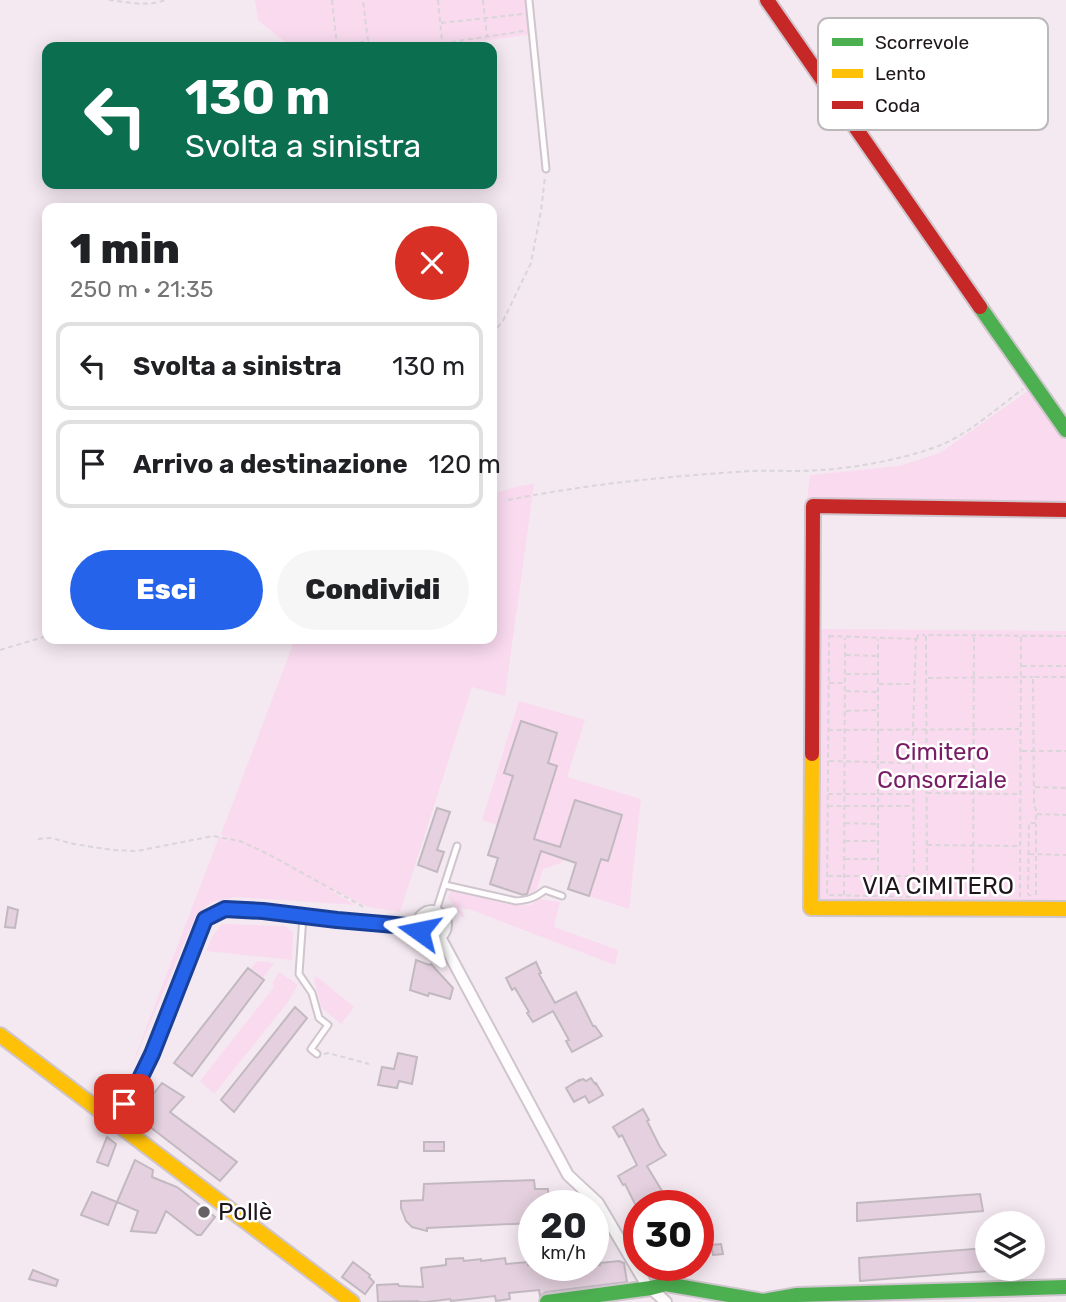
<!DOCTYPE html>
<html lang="it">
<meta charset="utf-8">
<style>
:root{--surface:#fff;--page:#f6f6f6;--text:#202124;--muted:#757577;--line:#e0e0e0;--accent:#2563eb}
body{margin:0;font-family:Rubik,sans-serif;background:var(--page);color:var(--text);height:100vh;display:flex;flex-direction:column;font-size:26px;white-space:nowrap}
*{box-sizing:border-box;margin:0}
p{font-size:23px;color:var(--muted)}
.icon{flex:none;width:38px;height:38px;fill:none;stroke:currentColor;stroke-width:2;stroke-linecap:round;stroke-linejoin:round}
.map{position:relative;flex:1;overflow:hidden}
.drawer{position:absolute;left:42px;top:203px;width:455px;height:441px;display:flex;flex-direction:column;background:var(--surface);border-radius:14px;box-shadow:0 4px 18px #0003}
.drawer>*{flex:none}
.top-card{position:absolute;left:42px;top:42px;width:455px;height:147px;border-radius:14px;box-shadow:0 4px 18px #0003;background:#0b6e4f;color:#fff;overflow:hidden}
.controls{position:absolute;left:975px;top:1211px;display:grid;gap:14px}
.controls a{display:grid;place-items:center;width:70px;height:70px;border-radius:50%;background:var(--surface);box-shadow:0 4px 18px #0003;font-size:35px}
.speed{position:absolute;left:518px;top:1190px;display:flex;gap:14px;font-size:35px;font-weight:700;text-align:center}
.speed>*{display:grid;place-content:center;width:91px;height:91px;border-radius:50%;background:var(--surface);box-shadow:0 4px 18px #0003;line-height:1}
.speed small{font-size:18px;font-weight:400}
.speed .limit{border:10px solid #d22;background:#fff;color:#111}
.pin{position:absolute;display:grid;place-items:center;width:60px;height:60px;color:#fff;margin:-30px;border-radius:14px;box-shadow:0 4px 10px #0006}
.me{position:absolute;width:77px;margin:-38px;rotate:282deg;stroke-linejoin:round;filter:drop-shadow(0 0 5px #0008)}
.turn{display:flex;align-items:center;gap:24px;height:147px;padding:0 28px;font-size:32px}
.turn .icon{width:91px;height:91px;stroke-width:2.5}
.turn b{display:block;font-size:49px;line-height:60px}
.round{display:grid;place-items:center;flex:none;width:74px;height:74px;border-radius:37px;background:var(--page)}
.overview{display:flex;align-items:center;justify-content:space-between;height:119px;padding:0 28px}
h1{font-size:42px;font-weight:800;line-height:52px}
.primary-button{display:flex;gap:14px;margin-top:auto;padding:14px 28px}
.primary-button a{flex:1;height:80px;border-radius:42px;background:var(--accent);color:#fff;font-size:28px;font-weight:800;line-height:80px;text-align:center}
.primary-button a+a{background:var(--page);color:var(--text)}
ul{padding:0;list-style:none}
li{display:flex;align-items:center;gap:21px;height:88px;margin:0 14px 10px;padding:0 14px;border:4px solid var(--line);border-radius:14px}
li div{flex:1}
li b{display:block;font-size:26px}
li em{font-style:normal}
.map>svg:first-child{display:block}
.green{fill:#f9daef}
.building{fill:#e4d0de;stroke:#c2b9c0;stroke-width:2}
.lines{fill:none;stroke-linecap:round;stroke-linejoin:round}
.lane-casing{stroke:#cfc5cc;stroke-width:9}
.street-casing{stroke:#cfc5cc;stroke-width:14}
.fast-casing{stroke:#cfc5cc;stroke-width:18}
.slow-casing{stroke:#cfc5cc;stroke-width:18}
.jam-casing{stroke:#cfc5cc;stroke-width:18}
.path{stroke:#d9d5d8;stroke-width:2;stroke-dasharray:5 3.5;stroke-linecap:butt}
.lane{stroke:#fefcfd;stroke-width:5}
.street{stroke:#fefcfd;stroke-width:10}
.fast{stroke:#4caf50;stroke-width:14}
.slow{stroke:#ffc107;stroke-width:14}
.jam{stroke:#c62828;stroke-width:14}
.route-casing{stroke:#184099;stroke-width:18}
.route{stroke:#2563eb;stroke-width:12}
.poi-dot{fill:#696066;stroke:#fff;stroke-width:2.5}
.labels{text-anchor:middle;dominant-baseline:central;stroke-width:5;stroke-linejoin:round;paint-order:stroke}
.park-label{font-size:24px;fill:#781d66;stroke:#fff}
.street-label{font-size:24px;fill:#1e161b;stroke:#fff}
.poi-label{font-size:24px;fill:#1e161b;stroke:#fff;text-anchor:start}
.key{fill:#fff;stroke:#bcb9bb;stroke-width:2}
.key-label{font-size:19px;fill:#1e161b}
</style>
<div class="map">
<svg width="1066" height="1302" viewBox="0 0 1066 1302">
<rect width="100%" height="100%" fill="#f5e9f1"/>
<!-- green -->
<path class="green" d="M255 0H530L533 34 440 47H291L258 20Z
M1028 391 1034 393 1066 438V504L807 499 810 475 899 466 940 453Z
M534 484 505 696 472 687 400 912 368 907 319 883 355 905 235 897 212 902 196 915 129 1073 219 837 230 839 221 834 295 639H492V494L519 486Z
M819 629 1066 631V901L816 902Z
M519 701 585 720 567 777 641 799 629 909 589 896 601 859 608 860 622 815 575 800 560 847 534 839 557 766 548 763 557 732 521 721 504 773 513 776 497 825 482 820Z
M541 851 565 859 561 863 543 869 537 888 532 895 527 896Z
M451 891 513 905H530L540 899 560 902 554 927 618 950 615 965 469 909 459 908 465 916 462 918 450 900 447 898Z
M222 924 285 926 293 932 292 960 206 951 212 937Z
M257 961 274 963 263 978 251 968Z
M279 972 298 985 288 1002 214 1094 200 1081 274 987 272 984Z
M316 976 354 1007 341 1024 321 1007 314 979Z"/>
<!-- building -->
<path class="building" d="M521 721 557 733 548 763 557 766 534 839 560 847 575 800 622 815 608 861 601 859 589 896 568 889 576 863 541 851 527 894 523 895 490 884 498 858 488 855 513 776 504 773Z
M437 808 450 812 437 850 444 852 437 872 418 865Z
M8 907 18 910 15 928 5 927Z
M416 960 429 965 431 964 453 988 450 999 429 993 428 996 410 990Z
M536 962 541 973 539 974 555 1003 576 992 593 1026H595L602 1036 572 1052 566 1041 569 1040 553 1011 533 1022 527 1013 529 1012 515 988 512 990 506 978Z
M248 968 264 980 192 1076 174 1063Z
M295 1007 307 1018 234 1112 221 1100Z
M398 1053 417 1057 412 1084 399 1081 397 1088 378 1085 382 1067 394 1069Z
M591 1078 595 1084 596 1083 603 1095 589 1103 585 1096 574 1102 566 1088 579 1080V1081L583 1079 586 1081Z
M162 1083 184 1097 170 1112 237 1162 220 1181 136 1116Z
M643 1109 649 1120 647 1121 660 1147 666 1155 647 1166 671 1206H636L625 1184 623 1185 618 1176 637 1165 622 1135 619 1137 613 1127Z
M107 1137 116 1144 108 1166 97 1162Z
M424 1142H444V1151H424Z
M135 1160 153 1170 152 1177 177 1187 215 1217 201 1235H197L166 1211 156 1233 131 1231 138 1211 117 1202Z
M534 1180 535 1189H548L549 1206H534V1223L427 1228V1231L412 1227 406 1221 401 1208V1201L423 1200 424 1184Z
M92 1192 117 1202 108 1225 81 1215Z
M980 1194 983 1211 857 1221V1203Z
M721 1244 723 1254 713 1255 711 1245Z
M986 1248 987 1271 860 1281 859 1258Z
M463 1258 464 1261 481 1259V1261L505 1258 506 1264 528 1262V1265H600L599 1263 619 1261 624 1263 627 1282 546 1292 540 1296 539 1290 509 1293 510 1299 496 1301 495 1296 451 1301 450 1299 426 1302H418V1301L378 1302 377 1285 398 1284 399 1286 423 1287 421 1268 446 1265V1259Z
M353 1262 370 1275 369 1277 374 1282 365 1294 342 1277Z
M33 1270 58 1280 56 1286 29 1279Z"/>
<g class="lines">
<defs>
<path id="lane" d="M529 0 546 169
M445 885 516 901C528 900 535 898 545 890L562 896
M436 911 457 846
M303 916 299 974 312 993 319 1018 328 1025 311 1049 317 1054"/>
<path id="street" d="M418 925a14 14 0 1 1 28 0a14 14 0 1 1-28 0Z
M440 937 568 1175 598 1203 646 1284 666 1302
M112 1120 136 1087 152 1054 205 919 225 909 263 911 337 920 418 927"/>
<path id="fast" d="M980 307 1066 430
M547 1302 651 1288 666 1284 763 1301 797 1295 1066 1287"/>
<path id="slow" d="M812 754 811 908 1066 909
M0 1035 352 1302"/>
<path id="jam" d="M767 0 980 307
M812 754 813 506 1066 510"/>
</defs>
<!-- lane casing -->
<use href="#lane" class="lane-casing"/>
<!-- street casing -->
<use href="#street" class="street-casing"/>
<!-- fast casing -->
<use href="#fast" class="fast-casing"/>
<!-- slow casing -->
<use href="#slow" class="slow-casing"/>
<!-- jam casing -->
<use href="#jam" class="jam-casing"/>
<!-- path -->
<path class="path" d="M109 0C127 2 148 7 165 0
M332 0 337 45 368 41 363 0
M438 0 442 41 445 43 524 31
M483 0 487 37
M441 23 523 14
M492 334 503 321 531 263 541 211 545 177
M508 500C588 484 670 476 751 471 774 470 797 472 820 470 855 468 897 460 930 449 965 438 994 410 1023 389
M829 636 916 639 913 729 914 897 827 895Z
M917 639 918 635H925
M0 650 47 636
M846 655 878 656
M1022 666H1066
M846 674H878
M928 678 1033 677
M829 683H844
M879 684H912
M846 691 878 692
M846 711 878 710
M828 730 1019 729
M1022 751H1066
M829 761 913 763
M1035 787 1066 788
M927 793 1019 794
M828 794H913
M828 806H913
M1037 814 1066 815
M845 823 878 824
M38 839 51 838 74 844 113 850 137 851 213 836 240 841 268 854 362 906 363 911
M845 841H878
M927 845 1019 846
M1029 854 1066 855
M845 859H878
M828 876H914
M844 895 845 638
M1036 895V824
M878 896V639
M927 896 926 635 1066 636
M1031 896 1028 894 1029 823H1036V810L1034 805 1033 677H1066
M973 897 974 636
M1020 897 1021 637
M324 1054 328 1053 369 1064"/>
<!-- lane -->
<use href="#lane" class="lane"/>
<!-- street -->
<use href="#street" class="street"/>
<!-- fast -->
<use href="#fast" class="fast"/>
<!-- slow -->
<use href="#slow" class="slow"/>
<!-- jam -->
<use href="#jam" class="jam"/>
</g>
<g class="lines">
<defs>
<path id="route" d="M124 1104 136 1087 152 1054 205 919 225 909 263 911 337 920 418 927 419 931"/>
</defs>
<!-- route casing -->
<use href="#route" class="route-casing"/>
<!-- route -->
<use href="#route" class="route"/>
</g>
<!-- markers -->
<circle class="poi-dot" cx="204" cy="1212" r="7"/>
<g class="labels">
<!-- park labels -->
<g class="park-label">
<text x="942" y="752">Cimitero<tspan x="942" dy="28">Consorziale</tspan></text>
</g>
<!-- street labels -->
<g class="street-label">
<text x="938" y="886">VIA CIMITERO</text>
</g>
<!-- poi labels -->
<g class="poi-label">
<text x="218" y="1212">Pollè</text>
</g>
</g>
<!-- legend -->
<rect x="818" y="18" width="230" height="112" rx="10" class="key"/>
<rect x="832" y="38" width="31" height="8" fill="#4caf50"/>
<rect x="832" y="69" width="31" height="9" fill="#ffc107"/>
<rect x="832" y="101" width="31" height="8" fill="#c62828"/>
<g class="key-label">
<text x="875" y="49">Scorrevole</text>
<text x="875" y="80">Lento</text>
<text x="875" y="112">Coda</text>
</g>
</svg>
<div class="controls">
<a><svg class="icon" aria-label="layers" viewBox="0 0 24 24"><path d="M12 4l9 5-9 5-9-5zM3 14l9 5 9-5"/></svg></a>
</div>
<div class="speed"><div>20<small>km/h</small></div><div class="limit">30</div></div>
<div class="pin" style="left:124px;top:1104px;background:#d93025"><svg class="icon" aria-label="arrive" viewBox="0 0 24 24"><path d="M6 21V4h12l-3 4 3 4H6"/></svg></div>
<svg class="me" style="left:419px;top:931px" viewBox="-20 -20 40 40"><path d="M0-17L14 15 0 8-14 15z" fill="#2563eb" stroke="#fff" stroke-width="4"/></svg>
<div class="top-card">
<div class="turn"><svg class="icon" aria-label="left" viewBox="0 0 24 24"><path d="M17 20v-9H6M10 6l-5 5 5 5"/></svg><div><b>130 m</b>Svolta a sinistra</div></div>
</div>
<section class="drawer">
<div class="overview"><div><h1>1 min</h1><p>250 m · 21:35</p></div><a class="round" style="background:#d93025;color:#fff"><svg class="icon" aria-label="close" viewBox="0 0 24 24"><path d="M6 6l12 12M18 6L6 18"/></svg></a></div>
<ul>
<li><svg class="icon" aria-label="left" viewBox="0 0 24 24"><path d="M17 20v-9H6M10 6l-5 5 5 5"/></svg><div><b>Svolta a sinistra</b></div><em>130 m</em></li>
<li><svg class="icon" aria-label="arrive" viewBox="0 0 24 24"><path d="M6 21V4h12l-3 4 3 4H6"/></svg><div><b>Arrivo a destinazione</b></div><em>120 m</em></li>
</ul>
<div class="primary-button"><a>Esci</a><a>Condividi</a></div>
</section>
</div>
